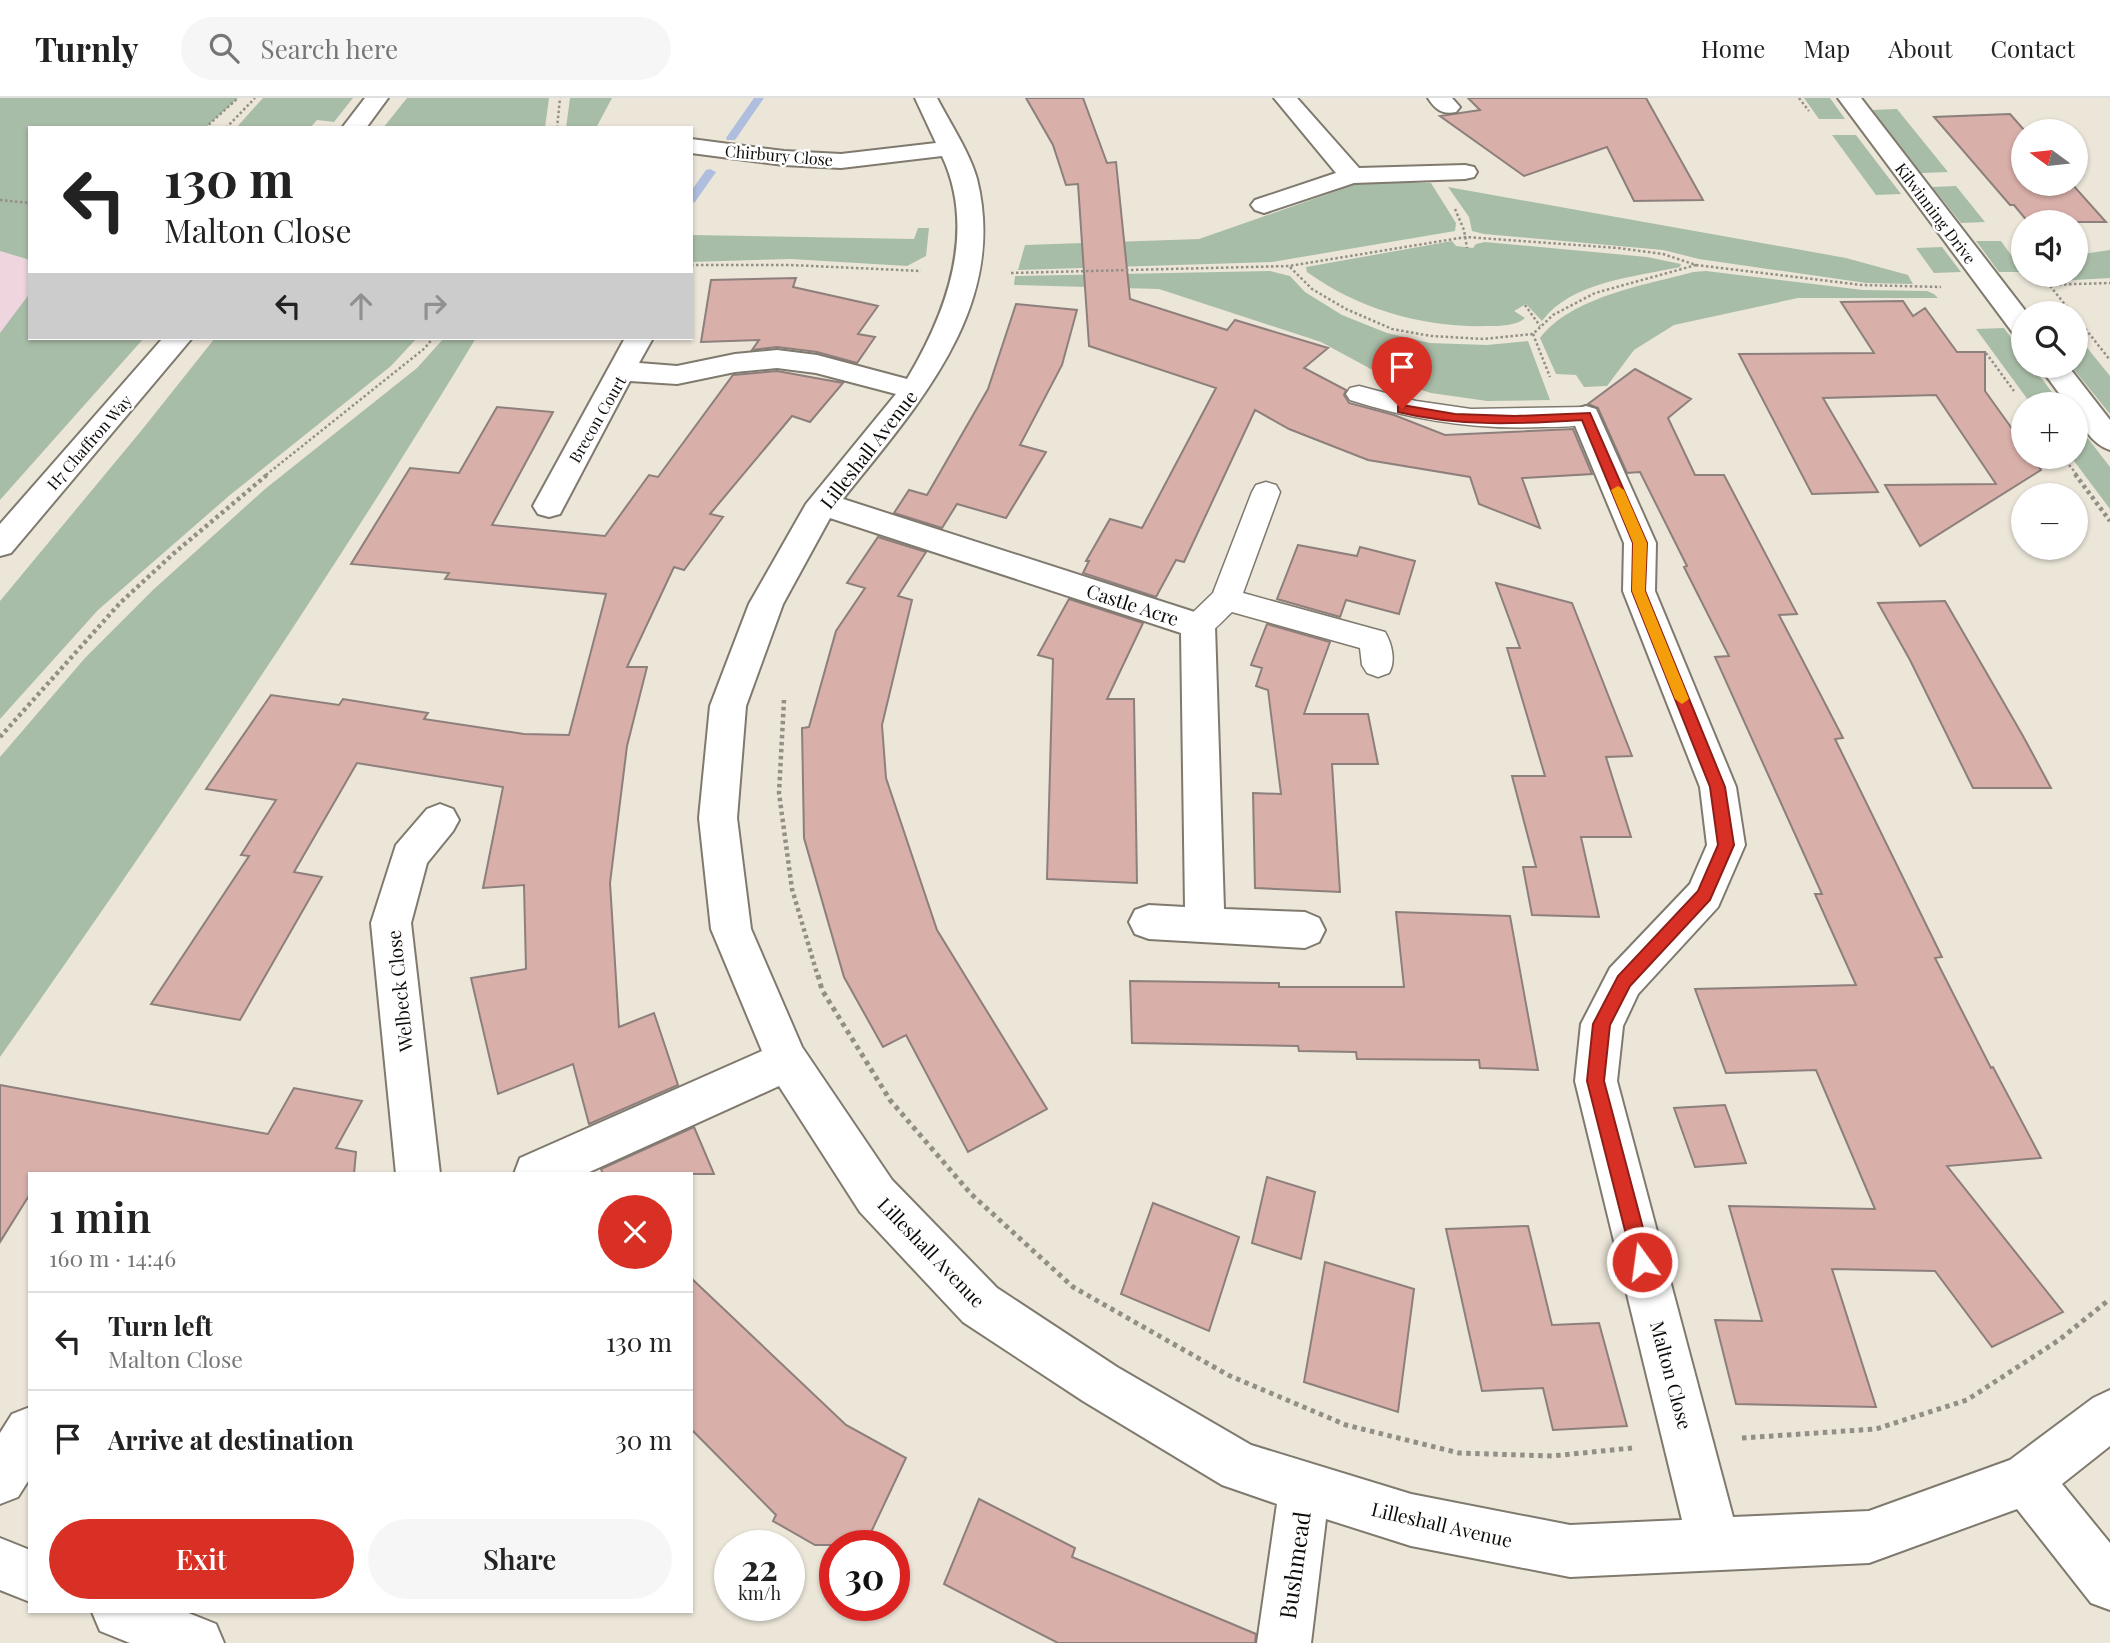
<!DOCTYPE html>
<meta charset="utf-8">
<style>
:root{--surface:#fff;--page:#f6f6f6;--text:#222;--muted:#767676;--line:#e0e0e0;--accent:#d93025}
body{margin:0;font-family:"Playfair Display",serif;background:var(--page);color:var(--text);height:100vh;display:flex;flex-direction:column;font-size:26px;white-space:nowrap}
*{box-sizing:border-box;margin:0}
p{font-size:23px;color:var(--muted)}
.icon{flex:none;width:38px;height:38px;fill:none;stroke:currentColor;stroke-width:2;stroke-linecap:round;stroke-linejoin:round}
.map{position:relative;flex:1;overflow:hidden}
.side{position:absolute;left:28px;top:1074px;width:665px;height:441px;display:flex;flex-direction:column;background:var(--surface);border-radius:0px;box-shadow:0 2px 5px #0004}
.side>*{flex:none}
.hud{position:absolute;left:28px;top:28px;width:665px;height:214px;border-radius:0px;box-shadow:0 2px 5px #0004;background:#fff;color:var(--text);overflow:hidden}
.needle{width:46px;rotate:285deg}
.fabs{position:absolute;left:2011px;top:21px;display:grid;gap:14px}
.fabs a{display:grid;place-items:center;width:77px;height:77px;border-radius:50%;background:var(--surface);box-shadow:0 2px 5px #0004;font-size:35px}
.speed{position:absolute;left:714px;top:1432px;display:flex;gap:14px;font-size:35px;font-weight:700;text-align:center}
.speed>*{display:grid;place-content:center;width:91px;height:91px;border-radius:50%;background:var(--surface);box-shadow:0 2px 5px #0004;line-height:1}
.speed small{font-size:18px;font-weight:400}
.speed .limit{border:10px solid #d22;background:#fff;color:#111}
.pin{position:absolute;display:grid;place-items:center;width:60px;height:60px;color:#fff;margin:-72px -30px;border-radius:50% 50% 50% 0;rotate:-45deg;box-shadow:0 0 7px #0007}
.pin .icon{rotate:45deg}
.me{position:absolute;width:77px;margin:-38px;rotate:346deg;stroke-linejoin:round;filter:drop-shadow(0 0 5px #0008)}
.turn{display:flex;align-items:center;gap:24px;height:147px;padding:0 21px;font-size:32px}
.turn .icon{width:91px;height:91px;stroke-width:2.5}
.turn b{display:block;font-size:49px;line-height:60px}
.lanes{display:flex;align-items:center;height:66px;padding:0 21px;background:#0003;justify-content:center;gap:35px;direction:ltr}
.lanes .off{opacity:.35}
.round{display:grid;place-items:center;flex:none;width:74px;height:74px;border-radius:37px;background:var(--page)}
.overview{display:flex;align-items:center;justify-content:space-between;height:119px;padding:0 21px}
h1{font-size:42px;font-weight:600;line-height:52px}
.action{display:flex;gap:14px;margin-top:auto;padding:14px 21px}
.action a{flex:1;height:80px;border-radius:42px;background:var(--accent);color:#fff;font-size:28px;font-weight:600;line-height:80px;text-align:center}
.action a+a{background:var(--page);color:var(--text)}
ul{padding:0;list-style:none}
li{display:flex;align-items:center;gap:21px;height:98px;padding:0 21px;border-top:2px solid var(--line)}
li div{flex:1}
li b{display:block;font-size:26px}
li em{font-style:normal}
header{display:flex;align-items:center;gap:42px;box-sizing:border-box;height:98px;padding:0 35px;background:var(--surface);border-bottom:2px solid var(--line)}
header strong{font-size:33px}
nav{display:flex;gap:38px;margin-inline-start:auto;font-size:24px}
.search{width:490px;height:63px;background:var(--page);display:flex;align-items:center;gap:18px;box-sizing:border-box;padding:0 24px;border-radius:38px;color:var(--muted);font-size:26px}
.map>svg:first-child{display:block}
.education{fill:#eed5de}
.green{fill:#a8bda7}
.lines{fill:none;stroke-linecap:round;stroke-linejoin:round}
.stream{fill:#afbede;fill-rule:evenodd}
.building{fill:#d8afa9;stroke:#8d7f7c;stroke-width:2}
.service-casing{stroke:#7f796e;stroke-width:3}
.minor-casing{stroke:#7f796e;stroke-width:4}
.tertiary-casing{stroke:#7f796e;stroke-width:4}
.path-far2{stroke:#948f86;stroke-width:2.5;stroke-dasharray:2.5 2.5;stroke-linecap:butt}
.path-far1{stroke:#948f86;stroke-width:4.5;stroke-dasharray:3.5 3.5;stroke-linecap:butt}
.path{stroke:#948f86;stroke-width:5;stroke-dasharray:4.5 4.5;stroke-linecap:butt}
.service{fill:#fff;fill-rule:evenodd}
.minor{fill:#fff;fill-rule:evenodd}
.tertiary{fill:#fff;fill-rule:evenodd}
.route{fill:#d93025;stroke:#8d1f18;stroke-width:2}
.slow{fill:#f59e0b}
.labels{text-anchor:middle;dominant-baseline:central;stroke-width:5;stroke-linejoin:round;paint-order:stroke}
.far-street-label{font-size:16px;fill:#0e0c08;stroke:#fff}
.street-label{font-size:19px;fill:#0e0c08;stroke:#fff}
.near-street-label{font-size:23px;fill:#0e0c08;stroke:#fff}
</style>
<header>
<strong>Turnly</strong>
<div class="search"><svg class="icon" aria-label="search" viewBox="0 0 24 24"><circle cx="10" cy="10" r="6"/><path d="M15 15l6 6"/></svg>Search here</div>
<nav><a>Home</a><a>Map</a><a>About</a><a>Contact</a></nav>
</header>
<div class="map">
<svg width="2110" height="1545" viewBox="0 0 2110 1545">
<rect width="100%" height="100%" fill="#ece6d9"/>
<!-- education -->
<path class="education" d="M0 153 30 162V195L0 235Z"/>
<!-- green -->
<path class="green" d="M0 0H238L205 30H30V162L0 153Z
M263 0H353L334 24 317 22 310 30H236Z
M407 0H549L545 30H383Z
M570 0H612L596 30H566Z
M1804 0H1830L1845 21H1819Z
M1897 11 1948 74 1921 75 1871 12Z
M1832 37H1856L1901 96 1876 97Z
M1362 84 1431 85 1456 125 1455 133 1272 164 1018 172 1025 147 1199 141Z
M1956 88 1985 124 1961 125 1932 89Z
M1448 89 1846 160 1908 177 1913 186 1866 185 1699 161 1663 152 1484 136 1472 133 1469 119Z
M918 130H929L926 158 907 168 791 161 691 164V137L914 141Z
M1452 143 1456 148 1473 150 1476 146 1485 144 1647 159 1681 166 1680 169C1635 179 1572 183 1542 223L1526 206 1514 213 1525 220C1516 228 1500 228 1489 228 1424 230 1360 212 1307 174L1306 169Z
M1976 143H2001L2023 174H1999Z
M1942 149 1961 174 1934 175 1916 150Z
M2110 152V180L2056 183 2051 177H2076V157Z
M1270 173 1290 178 1305 194 1342 217 1387 235 1430 245 1487 247 1528 243 1550 302 1487 303 1431 295 1393 283 1321 244 1159 191 1014 187 1015 178Z
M1706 173 1863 192 1927 193 1934 196 1938 200H1798L1674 227 1634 252 1607 288 1584 289 1576 277 1556 276 1540 240C1571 199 1645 187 1693 174Z
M30 195V240H144L0 402V235Z
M2004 230 2023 256V268H2032L2061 306H2031L1976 231Z
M2076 236 2110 278V316L2071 268H2076Z
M215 240H417L391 268 230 397 98 512 0 621V503L141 333Z
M444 240H476C327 486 165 724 0 959V659L85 560 154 491 265 391 417 270Z
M2076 334H2083L2110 369V411L2071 359H2076Z"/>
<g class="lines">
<!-- stream -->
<path class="stream" d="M754 0H764L735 42H727L726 40Z
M710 71 716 74 695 104 691 105V93L706 72Z"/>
</g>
<!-- building -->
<path class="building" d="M1026 0H1083L1107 65 1116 64 1130 201 1227 232 1235 222 1328 250 1304 270 1346 292 1344 297 1349 305 1394 317 1445 337 1573 331 1592 376 1522 380 1540 430 1479 406 1470 379 1368 362 1289 331 1255 312 1184 464 1176 462 1156 499 1083 475 1089 463H1086L1110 421 1142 430 1216 290 1089 248 1078 86 1066 87 1053 47Z
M1468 0H1646L1703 102 1634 103 1607 49 1524 78 1440 18 1480 12Z
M2010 16 2025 33H2023V86H2072L2106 124H2028L2014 107H2010L1934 19Z
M796 180 793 189 878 208 858 236 875 239 857 265 817 254 777 249 752 252 759 242 701 244 711 182Z
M1903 203 1913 218 1925 210 1957 254H1985V293L2023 346V359H2032L2041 372 1920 448 1885 387 1996 386 1936 297 1823 300 1878 394 1812 396 1739 256 1874 255 1841 204Z
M1016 206 1077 212 1062 267 1020 347 1046 354 1006 420 957 406 942 430 894 415 909 392 927 397 988 291Z
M1635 271 1691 301 1668 320 1695 377H1724L1797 516 1779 517 1843 640 1835 641 1942 859 1935 860 1991 970 1993 969 2041 1060 1947 1068 2063 1214 1992 1249 1935 1173 1832 1171 1876 1309 1736 1306 1715 1222 1762 1223 1729 1108 1875 1111 1816 972 1726 975 1695 891 1856 887 1815 796H1822L1715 559 1729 558 1684 469 1687 468 1640 374 1627 375 1598 310 1588 306Z
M777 273 843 285 810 324 792 318 710 416 723 419 684 472 674 469 627 569H647L627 648 610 785 619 929 654 915 678 987 589 1026 573 966 498 996 471 880 526 871 524 787 483 790 503 689 357 665 294 774 322 779 240 922 151 906 249 758 241 757 276 702 206 691 271 597 339 607 343 601 428 615 424 621 524 636 569 637 606 496 445 481 449 475 351 466 410 370 459 375 497 309 553 314 492 427 605 438 649 377 658 379 733 277Z
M878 439 926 454 898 498 912 502 882 627 886 680 937 832 1047 1011 968 1054 906 937 883 949 844 879 804 740 802 630 809 629 836 533 865 490 847 485Z
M1298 447 1357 458 1360 449 1415 463 1399 516 1346 502 1340 519 1277 501Z
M1496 485 1572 505 1632 658 1606 659 1631 739H1581L1599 819 1532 817 1523 769H1536L1512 678H1545L1507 550H1520Z
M1069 501 1143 525 1107 601H1134L1137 785 1047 781 1053 561 1038 557Z
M1945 503 2023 638 2051 690H1973L1910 562 1878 505Z
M1267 526 1330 544 1304 616H1368L1378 666H1332L1340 794 1255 790 1253 695 1281 696 1268 592 1256 588 1262 570 1251 567Z
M1396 814 1510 818 1538 972 1480 970 1479 962 1357 961 1356 954 1299 953 1298 948 1132 945 1130 883 1279 885V889H1404Z
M0 987 268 1036 294 990 362 1003 336 1050 356 1054 354 1076H30V1096L0 1144Z
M1725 1007 1746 1065 1695 1069 1674 1010Z
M694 1029 714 1076H603L601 1071Z
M1267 1079 1315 1094 1301 1161 1252 1145Z
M1153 1105 1239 1139 1209 1233 1121 1196Z
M1528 1128 1552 1227 1599 1225 1627 1328 1553 1332 1543 1290 1482 1293 1446 1131Z
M1325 1164 1414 1191 1398 1314 1304 1284Z
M691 1180 846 1327 906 1360 865 1447H815L773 1423 776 1417 691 1331Z
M979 1401 1075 1450 1072 1459 1256 1536 1255 1545H1058L944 1486Z"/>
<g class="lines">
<defs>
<path id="service" d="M1359 288 1416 303 1471 311 1586 309 1595 312 1599 318 1595 324C1578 329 1559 329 1542 329 1475 332 1413 322 1350 302L1346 296 1350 290Z
M1266 384 1276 387 1280 394 1243 495 1385 534C1392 546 1396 563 1389 575L1378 579 1367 575 1362 567 1360 550 1232 514C1218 527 1208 543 1187 536L1183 528 1187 520 1213 495 1252 394 1256 387Z"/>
<path id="minor" d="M915 0H937C950 25 970 55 977 81 1009 210 916 309 843 401L1210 519 1215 528 1224 811 1305 814 1319 820 1325 832 1319 844 1305 850 1149 841 1135 836 1129 824 1135 812 1149 807 1185 809 1181 535 830 420 783 506 746 608 737 720 751 831 802 949 892 1082 997 1190 1117 1269 1251 1347 1411 1396 1570 1427 1682 1422 1575 983 1581 926 1610 870 1690 786 1707 747 1700 689 1623 493 1624 445 1571 318 1576 311 1586 308 1596 311 1656 445 1655 493 1736 689 1745 747 1718 809 1638 896 1623 928 1617 983 1733 1419 1869 1413 2010 1362 2093 1300 2110 1292V1348L2062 1386 2110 1445V1512L2091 1505 2017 1411 1869 1465 1570 1479 1411 1448 1326 1421 1311 1545H1257L1277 1406 1222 1387 1083 1303 963 1224 860 1114 779 988 585 1076H514L520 1060 762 953 711 831 699 720 710 608 749 506 806 406 896 296 816 275 777 270 735 274 677 286 630 283 560 416 549 419 538 416 533 408 625 240H653L639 265 677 268 735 256 777 252 817 257 907 281C947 214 977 133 942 58L841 70 784 67 691 55V41L784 53 841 56 936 45Z
M1274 0H1297L1359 70 1465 67 1474 69 1477 74 1474 79 1465 81 1354 85 1264 115 1255 112 1251 107 1255 102 1336 75Z
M1428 0H1452L1460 9 1456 14C1442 17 1435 11 1428 0Z
M1838 0H1861L2027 215H2023V237L2013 235Z
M2039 268H2068L2110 322V352C2093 347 2076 324 2076 306H2067Z
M440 706 453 711 459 722 453 733 427 765 411 825 440 1076H396L371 825 396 747 427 711Z
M30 1309V1380L18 1399 0 1406V1335L12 1316Z
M0 1440 30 1452V1504L0 1492Z
M92 1514H186L216 1526 224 1545H130L100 1533Z"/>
<path id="tertiary" d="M365 0H388L366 30H342Z
M163 240H192L11 455 0 458V426Z"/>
</defs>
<!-- service casing -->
<use href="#service" class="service-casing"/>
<!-- minor casing -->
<use href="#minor" class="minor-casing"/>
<!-- tertiary casing -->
<use href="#tertiary" class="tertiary-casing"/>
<!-- path-far2 -->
<path class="path-far2" d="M1799 0 1809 13
M205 30 238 0
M226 30 255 0
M557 30 560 0
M0 102 30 105
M1455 111 1464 132 1467 150
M691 167H790L921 173
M1290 169 1312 191 1346 211 1392 231 1431 238 1484 241 1533 236 1553 217 1595 195 1696 167
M1011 175 1289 168 1466 139 1618 150 1663 156 1696 167 1862 187 1941 189
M2044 187 2110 185
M2050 188 2072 215
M1525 207 1540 228
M2076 219 2110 262
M1533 236 1550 279
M1986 255 2014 293
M2063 359 2077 377
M266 377 425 250 433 240"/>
<!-- path-far1 -->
<path class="path-far1" d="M2075 376 2110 423
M784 602 779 695 792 791 818 879
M0 639 120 505 173 456 268 376"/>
<!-- path -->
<path class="path" d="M818 877 822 892 890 1002 971 1096 1073 1189 1228 1277 1346 1327 1459 1355 1552 1358 1632 1350
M1742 1340 1876 1331 1967 1302 2059 1242 2110 1201"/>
<!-- service -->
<use href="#service" class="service"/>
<!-- minor -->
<use href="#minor" class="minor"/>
<!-- tertiary -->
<use href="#tertiary" class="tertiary"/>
</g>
<!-- route -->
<path class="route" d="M1402 307 1455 316 1515 318 1590 315 1647 445 1645 493 1725 689 1734 747 1710 802 1630 888 1610 927 1604 983 1652 1164 1649 1171 1642 1173 1636 1171 1633 1164 1587 983 1593 926 1618 878 1698 793 1718 747 1710 689 1632 493 1633 445 1582 322C1520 326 1459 329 1398 314V308Z"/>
<!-- slow -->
<path class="slow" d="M1618 388 1624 392 1647 445 1645 493 1689 601 1682 606 1675 601 1632 493 1633 445 1611 392Z"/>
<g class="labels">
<!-- far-street labels -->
<g class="far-street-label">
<text transform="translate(779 57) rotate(5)">Chirbury Close</text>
<text transform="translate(1936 115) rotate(53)">Kilwinning Drive</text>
<text transform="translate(597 321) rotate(-60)">Brecon Court</text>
<text transform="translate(89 344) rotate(-49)">H7 Chaffron Way</text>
</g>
<!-- street labels -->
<g class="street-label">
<text transform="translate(868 351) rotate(-52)">Lilleshall Avenue</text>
<text transform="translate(1133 506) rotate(18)">Castle Acre</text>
<text transform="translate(399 893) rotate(-96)">Welbeck Close</text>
<text transform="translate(932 1154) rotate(46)">Lilleshall Avenue</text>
<text transform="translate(1672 1277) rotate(75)">Malton Close</text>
<text transform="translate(1442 1426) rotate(13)">Lilleshall Avenue</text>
</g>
<!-- near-street labels -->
<g class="near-street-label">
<text transform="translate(1294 1467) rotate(-82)">Bushmead</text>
</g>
</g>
</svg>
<div class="fabs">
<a><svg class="needle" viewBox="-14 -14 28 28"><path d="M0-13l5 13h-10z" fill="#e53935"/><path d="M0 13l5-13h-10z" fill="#767676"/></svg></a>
<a><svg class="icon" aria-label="sound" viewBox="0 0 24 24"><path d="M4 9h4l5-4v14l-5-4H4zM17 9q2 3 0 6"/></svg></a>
<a><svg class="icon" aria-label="search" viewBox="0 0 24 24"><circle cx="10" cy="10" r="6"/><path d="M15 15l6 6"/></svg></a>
<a>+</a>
<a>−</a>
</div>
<div class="speed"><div>22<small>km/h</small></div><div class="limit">30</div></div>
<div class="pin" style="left:1402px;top:311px;background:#d93025"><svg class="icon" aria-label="arrive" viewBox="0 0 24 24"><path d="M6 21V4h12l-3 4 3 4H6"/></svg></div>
<svg class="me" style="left:1642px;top:1164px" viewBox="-20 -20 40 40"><circle r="17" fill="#d93025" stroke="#fff" stroke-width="3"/><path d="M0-11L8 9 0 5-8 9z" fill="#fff"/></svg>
<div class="hud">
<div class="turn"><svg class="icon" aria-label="left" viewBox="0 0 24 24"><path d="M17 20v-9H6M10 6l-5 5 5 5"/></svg><div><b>130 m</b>Malton Close</div></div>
<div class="lanes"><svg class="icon" aria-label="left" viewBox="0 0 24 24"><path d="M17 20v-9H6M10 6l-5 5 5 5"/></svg><svg class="icon off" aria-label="ahead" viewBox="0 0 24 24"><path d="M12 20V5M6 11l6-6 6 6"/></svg><svg class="icon off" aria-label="right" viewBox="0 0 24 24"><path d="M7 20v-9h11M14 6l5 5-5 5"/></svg></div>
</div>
<section class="side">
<div class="overview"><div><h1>1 min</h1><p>160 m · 14:46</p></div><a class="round" style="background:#d93025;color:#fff"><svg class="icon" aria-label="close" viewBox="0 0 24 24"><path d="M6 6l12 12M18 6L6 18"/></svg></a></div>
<ul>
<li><svg class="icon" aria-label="left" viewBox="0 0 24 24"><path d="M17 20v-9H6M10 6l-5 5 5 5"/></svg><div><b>Turn left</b><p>Malton Close</p></div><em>130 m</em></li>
<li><svg class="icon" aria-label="arrive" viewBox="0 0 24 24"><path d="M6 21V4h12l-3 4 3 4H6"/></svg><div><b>Arrive at destination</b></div><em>30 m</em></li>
</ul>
<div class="action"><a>Exit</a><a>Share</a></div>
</section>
</div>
